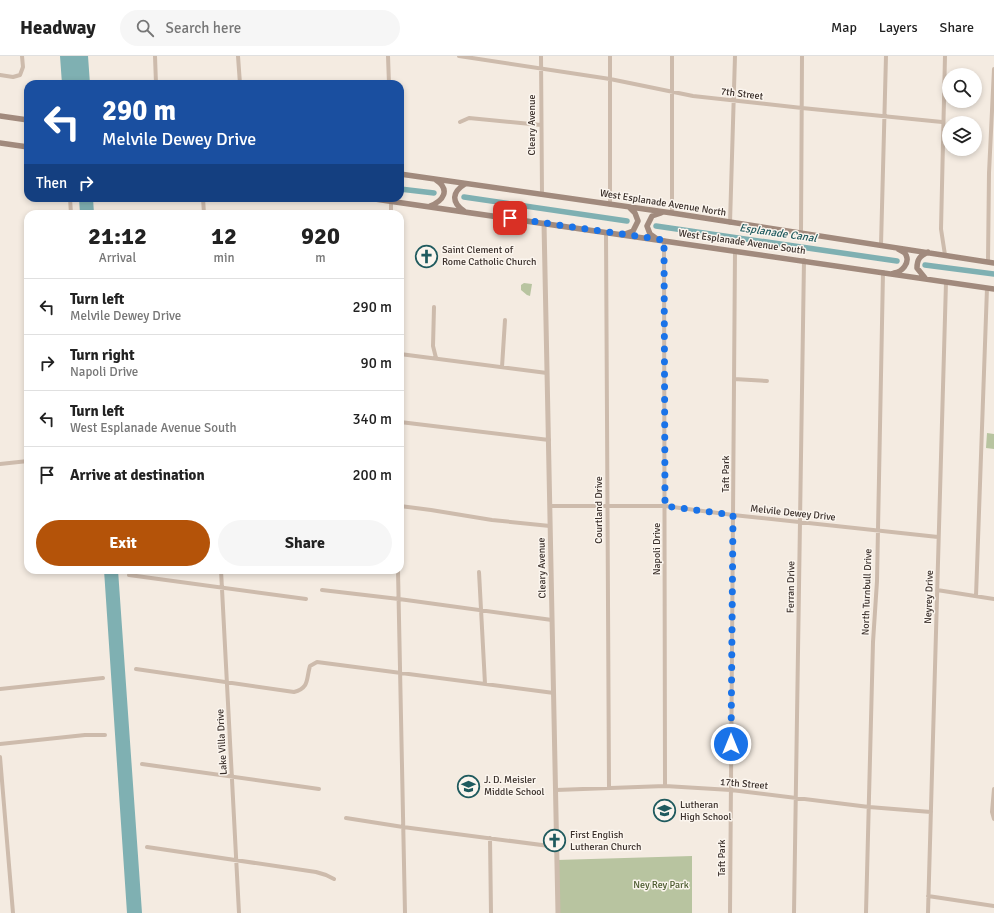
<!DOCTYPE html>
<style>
:root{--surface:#fff;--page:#f6f6f6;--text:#222;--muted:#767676;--line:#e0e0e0;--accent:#b45309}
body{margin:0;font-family:Signika,sans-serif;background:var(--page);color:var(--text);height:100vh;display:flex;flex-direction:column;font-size:15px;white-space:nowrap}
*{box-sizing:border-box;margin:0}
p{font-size:13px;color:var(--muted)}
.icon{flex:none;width:22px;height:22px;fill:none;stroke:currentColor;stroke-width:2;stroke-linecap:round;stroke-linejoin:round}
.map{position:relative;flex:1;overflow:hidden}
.sheet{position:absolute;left:24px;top:154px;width:380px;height:364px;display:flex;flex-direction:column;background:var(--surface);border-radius:12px;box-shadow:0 2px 6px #0003}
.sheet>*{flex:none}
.banner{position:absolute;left:24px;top:24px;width:380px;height:122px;border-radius:12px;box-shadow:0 2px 6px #0003;background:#1a4fa0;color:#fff;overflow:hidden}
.fabs{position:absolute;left:942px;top:12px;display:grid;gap:8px}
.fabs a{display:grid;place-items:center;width:40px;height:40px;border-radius:50%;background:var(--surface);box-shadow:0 2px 6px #0003;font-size:20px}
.pin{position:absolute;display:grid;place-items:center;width:34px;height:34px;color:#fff;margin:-17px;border-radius:8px;box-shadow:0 2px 6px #0006}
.me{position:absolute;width:44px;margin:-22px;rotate:0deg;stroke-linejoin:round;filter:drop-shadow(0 0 3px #0008)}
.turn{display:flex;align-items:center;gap:14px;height:84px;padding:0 12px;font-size:18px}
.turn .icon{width:52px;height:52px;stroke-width:2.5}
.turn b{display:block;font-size:28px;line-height:34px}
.then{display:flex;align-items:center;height:38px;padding:0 12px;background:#0003;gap:8px;font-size:15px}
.eta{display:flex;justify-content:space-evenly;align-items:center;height:68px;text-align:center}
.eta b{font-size:24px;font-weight:700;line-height:28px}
.button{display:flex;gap:8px;margin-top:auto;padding:8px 12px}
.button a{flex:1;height:46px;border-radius:24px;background:var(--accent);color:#fff;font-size:16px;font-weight:700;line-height:46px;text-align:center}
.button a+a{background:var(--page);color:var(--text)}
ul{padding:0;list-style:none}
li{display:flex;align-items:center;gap:12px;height:56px;padding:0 12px;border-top:1px solid var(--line)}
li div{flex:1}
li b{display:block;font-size:15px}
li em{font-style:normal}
header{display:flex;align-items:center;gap:24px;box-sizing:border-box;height:56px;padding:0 20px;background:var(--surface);border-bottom:1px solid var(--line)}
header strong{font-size:19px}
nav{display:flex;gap:22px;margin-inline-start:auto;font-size:14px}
.search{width:280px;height:36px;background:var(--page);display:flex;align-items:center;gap:10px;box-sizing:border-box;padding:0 14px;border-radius:22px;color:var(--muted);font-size:15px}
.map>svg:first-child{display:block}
.green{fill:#b8c4a0}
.water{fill:#7fb0b2}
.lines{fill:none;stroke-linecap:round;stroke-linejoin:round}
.canal{stroke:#7fb0b2;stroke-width:5.5}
.minor{stroke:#cdbbac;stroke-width:4}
.tertiary{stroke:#cdbbac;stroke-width:5}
.secondary{stroke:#a18a7d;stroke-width:5.5}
.route{stroke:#1a73e8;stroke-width:7;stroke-dasharray:0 12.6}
.labels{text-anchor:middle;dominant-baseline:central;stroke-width:3;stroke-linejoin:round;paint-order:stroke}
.street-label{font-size:10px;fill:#3b302b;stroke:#fbf5ee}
.poi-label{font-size:10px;fill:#3b302b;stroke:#fbf5ee;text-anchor:start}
.park-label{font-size:10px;fill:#4a5a2e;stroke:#fbf5ee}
.water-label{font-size:11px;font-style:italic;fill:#1f5a5e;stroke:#fbf5ee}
</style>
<header>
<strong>Headway</strong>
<div class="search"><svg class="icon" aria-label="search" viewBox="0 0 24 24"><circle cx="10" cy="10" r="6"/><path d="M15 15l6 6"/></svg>Search here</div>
<nav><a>Map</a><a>Layers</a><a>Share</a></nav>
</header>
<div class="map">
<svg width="994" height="857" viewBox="0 0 994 857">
<rect width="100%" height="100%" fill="#f4ebe1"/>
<!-- green -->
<path class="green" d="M524 227 532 228 530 240 527 239 521 234V229Z
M987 377 994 378V393L986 392Z
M692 800V857H558L557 804Z"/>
<!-- water -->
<path class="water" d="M60 0H88L90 28H62Z
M79 142H93L94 158H80Z
M104 514H118L142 857H127Z"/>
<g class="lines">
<!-- canal -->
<path class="canal" d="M400 133 434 137
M464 141 627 165
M656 170 897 205
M925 209 994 218"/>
<!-- minor -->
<path class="minor" d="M155 0 156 28
M238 0 240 28
M388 0 389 28
M459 0 610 23 693 40 802 52 942 66
M541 0 542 139
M672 0V157
M0 19 13 21 20 19 23 11 22 0
M460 66 469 62 541 69
M70 142 71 158
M203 142 204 158
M391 145V158
M610 149V0
M730 167 735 0
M606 176 609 731
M801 177 802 0
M664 184 665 730
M881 189 886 0
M945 199 941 173 945 0
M988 206 989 117 994 13
M434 251 433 290 436 302
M400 298 547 317
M502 311 505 264
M734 323 767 325
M400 366 549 384
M0 408 28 405
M400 450 431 454 492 464 550 470
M550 450H665L733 459 938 481
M221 514 239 857
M398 514 405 857
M479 516 485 628
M129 519 306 543
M322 534 399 543 552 564
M937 534 994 543
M976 540 987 232
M136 613 294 636C310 632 306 622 310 610L317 606 554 637
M0 633 103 622
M0 688 85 679H105
M0 701 13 857
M142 708 319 733
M994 733 992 756 994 763
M556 734 665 730 731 734 869 751 931 756
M346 762 403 771 557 791
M490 782 491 857
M147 791 316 816 326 819 334 823
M928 840 994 850
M730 857 735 195
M794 857 804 204
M866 857 873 586 877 525 883 216
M928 857 946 226"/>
<!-- tertiary -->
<path class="tertiary" d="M544 167 558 857"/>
<!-- secondary -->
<path class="secondary" d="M0 60 28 64
M0 87 28 91
M400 118 672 157 994 207
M368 142 994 233
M430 150C443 145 451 134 436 124
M464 155C451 146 452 136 465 128
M625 178 633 175 638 165 635 157 630 152
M657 183 650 178 647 170 652 160 661 157
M894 217C902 216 910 207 906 199 905 196 901 195 898 193
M925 222 917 212C917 203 920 200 928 196"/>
</g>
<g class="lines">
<!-- route -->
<path class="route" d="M510 162 664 184 665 450 733 459 731 688"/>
</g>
<!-- icons -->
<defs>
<symbol id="church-ring" viewBox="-11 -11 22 22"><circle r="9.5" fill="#fbf5ee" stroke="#1f5a5e" stroke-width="1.5"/><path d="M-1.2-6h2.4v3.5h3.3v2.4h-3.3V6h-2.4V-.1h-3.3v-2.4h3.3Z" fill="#1f5a5e"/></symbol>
<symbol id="school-ring" viewBox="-11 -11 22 22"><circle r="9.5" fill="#fbf5ee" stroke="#1f5a5e" stroke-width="1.5"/><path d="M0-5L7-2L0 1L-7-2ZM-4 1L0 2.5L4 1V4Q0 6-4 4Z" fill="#1f5a5e"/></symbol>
</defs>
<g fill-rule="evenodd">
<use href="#church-ring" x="414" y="188" width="25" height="25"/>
<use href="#school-ring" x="456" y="718" width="25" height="25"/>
<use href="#school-ring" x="652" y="742" width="25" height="25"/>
<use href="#church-ring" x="542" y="772" width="25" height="25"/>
</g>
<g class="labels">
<!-- street labels -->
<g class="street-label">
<text transform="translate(742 38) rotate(7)">7th Street</text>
<text transform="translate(532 69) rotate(-90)">Cleary Avenue</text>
<text transform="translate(663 147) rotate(9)">West Esplanade Avenue North</text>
<text transform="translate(742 186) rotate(8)">West Esplanade Avenue South</text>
<text transform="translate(726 418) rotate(-90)">Taft Park</text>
<text transform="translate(599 454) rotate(-90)">Courtland Drive</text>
<text transform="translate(793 457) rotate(6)">Melvile Dewey Drive</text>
<text transform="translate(657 493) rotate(-90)">Napoli Drive</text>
<text transform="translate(542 512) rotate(-91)">Cleary Avenue</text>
<text transform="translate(791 531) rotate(-89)">Ferran Drive</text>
<text transform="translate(867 536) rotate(-88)">North Turnbull Drive</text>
<text transform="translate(929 541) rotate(-88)">Neyrey Drive</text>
<text transform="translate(222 686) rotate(-93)">Lake Villa Drive</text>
<text transform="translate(744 728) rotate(5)">17th Street</text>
<text transform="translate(722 802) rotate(-90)">Taft Park</text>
</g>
<!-- poi labels -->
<g class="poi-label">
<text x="442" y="194">Saint Clement of<tspan x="442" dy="12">Rome Catholic Church</tspan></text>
<text x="484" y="724">J. D. Meisler<tspan x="484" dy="12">Middle School</tspan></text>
<text x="680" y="749">Lutheran<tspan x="680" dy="12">High School</tspan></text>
<text x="570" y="779">First English<tspan x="570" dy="12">Lutheran Church</tspan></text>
</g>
<!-- park labels -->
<g class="park-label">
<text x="661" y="829">Ney Rey Park</text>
</g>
<!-- water labels -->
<g class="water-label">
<text transform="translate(778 177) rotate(8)">Esplanade Canal</text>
</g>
</g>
</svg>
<div class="fabs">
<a><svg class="icon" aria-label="search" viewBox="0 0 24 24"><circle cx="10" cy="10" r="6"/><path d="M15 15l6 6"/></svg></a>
<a><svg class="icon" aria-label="layers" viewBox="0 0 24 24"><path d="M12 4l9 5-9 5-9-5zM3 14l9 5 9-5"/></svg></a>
</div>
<div class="pin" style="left:510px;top:162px;background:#d93025"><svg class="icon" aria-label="arrive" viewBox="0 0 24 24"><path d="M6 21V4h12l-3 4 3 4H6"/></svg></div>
<svg class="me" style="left:731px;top:688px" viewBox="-20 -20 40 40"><circle r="17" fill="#1a73e8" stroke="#fff" stroke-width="3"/><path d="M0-11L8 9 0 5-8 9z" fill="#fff"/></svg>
<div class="banner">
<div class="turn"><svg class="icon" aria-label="left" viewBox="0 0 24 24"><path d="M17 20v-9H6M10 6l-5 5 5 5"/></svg><div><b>290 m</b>Melvile Dewey Drive</div></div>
<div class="then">Then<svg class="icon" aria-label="right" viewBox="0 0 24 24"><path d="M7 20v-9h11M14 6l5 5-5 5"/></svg></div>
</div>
<section class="sheet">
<div class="eta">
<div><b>21:12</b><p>Arrival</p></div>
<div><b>12</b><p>min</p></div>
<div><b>920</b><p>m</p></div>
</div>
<ul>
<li><svg class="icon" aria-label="left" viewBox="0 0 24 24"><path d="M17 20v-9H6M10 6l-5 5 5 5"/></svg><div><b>Turn left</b><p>Melvile Dewey Drive</p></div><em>290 m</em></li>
<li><svg class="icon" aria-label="right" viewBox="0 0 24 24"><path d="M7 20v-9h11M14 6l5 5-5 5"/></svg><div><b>Turn right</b><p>Napoli Drive</p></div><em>90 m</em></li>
<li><svg class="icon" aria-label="left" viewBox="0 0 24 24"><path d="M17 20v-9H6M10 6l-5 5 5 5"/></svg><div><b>Turn left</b><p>West Esplanade Avenue South</p></div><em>340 m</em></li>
<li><svg class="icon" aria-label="arrive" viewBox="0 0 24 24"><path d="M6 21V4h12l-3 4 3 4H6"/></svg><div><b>Arrive at destination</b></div><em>200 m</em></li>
</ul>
<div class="button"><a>Exit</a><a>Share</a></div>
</section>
</div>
